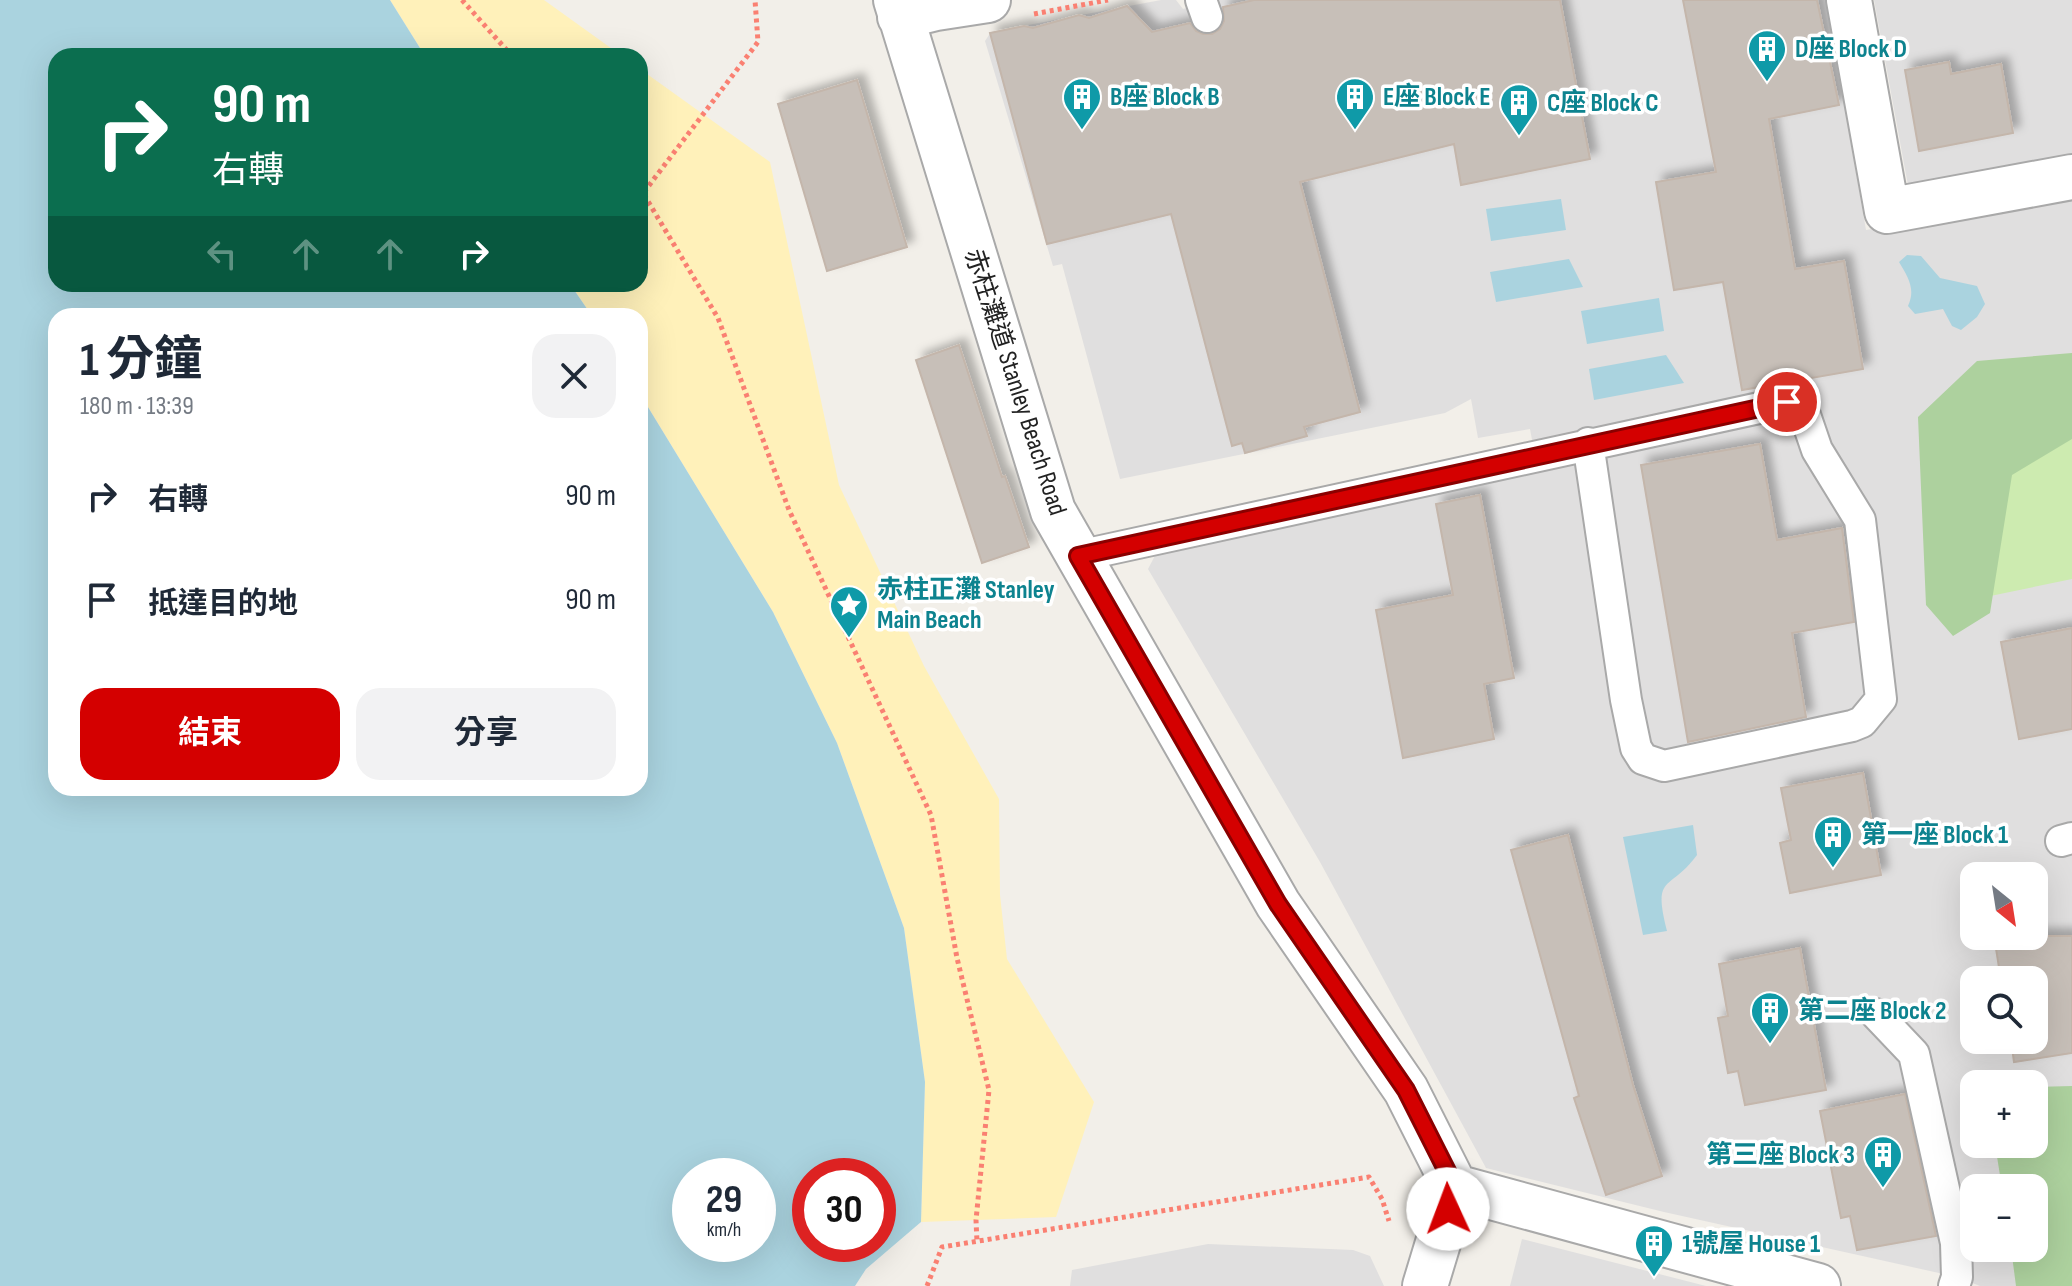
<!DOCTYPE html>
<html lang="zh-TW">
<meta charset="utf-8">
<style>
:root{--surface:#fff;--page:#f2f2f3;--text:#1f2937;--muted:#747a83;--accent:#d40000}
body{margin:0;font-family:"Sofia Sans Condensed","Noto Sans TC",sans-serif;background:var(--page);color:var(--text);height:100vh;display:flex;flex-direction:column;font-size:30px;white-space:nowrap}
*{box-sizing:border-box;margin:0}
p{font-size:26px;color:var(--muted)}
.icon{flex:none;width:44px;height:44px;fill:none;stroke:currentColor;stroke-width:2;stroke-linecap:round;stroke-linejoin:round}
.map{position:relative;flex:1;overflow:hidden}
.sheet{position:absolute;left:48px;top:308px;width:600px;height:488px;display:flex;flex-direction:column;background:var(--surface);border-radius:24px;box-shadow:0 8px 32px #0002}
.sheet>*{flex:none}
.top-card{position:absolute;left:48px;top:48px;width:600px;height:244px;border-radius:24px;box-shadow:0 8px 32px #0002;background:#0b6e4f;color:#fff;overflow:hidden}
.needle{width:52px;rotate:150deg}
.controls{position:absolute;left:1960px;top:862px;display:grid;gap:16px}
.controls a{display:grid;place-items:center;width:88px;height:88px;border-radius:16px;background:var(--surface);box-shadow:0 8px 32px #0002;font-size:40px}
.speed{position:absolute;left:672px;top:1158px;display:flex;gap:16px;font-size:40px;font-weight:700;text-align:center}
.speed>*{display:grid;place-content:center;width:104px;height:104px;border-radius:50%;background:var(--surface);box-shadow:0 8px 32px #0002;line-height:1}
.speed small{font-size:20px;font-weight:400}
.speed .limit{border:12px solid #d22;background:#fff;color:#111}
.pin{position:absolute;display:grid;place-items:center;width:68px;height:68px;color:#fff;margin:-34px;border:4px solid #fff;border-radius:50%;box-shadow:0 2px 8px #0007}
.me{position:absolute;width:88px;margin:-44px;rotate:358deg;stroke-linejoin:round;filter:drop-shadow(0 0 6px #0008)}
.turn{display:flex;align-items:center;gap:28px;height:168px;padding:0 32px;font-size:36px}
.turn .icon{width:104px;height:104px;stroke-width:2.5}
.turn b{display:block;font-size:56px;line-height:68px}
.lanes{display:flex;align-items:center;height:76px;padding:0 32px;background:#0003;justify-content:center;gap:40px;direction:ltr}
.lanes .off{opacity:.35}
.round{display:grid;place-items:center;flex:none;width:84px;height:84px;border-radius:24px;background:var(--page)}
.summary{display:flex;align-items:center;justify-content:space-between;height:136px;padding:0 32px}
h1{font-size:48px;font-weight:700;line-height:60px}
.button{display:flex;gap:16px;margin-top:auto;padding:16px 32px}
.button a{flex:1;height:92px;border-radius:24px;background:var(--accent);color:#fff;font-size:32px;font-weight:700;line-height:92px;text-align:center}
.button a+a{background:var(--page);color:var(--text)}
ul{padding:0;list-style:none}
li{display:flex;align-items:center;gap:24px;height:104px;padding:0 32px}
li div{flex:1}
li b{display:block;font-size:30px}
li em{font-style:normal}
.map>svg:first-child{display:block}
.residential{fill:#e0dfdf;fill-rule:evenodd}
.grass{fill:#cdebb0}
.forest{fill:#add19e}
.sand{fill:#fff1ba}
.water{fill:#aad3df;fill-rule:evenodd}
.building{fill:#c7bfb8;stroke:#c4b6ab;stroke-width:2;filter:url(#shadow)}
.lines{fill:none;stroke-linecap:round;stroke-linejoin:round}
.service-casing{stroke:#a9a9a9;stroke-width:34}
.minor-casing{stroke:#a9a9a9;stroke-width:48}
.path{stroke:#fa8072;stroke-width:5;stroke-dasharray:4 4;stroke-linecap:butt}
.service{stroke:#fff;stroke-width:30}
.minor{stroke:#fff;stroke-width:44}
.route-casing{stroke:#8a0000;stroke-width:20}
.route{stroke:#d40000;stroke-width:14}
.labels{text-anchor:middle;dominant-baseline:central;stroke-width:7;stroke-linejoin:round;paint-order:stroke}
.culture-label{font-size:26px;font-weight:bold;fill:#0d838f;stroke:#fff;text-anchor:start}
.street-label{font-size:26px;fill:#222;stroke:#fff}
</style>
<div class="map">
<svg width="2072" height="1286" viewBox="0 0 2072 1286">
<defs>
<filter id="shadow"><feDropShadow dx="7" dy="-7" stdDeviation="4" flood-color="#0004"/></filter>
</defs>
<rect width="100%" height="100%" fill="#f2efe9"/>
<!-- residential -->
<path class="residential" d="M1161 0H1176L1183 9 1215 0H1826L1866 230 2072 195V1286H1980L1957 1277 1664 1212 1486 1168 1320 862 1148 569 1159 548 1537 467 1530 429 1478 438 1471 399 1445 413 1120 479 1062 264 1053 266 985 41 991 32ZM1974 876H2034V936H1974ZM1974 980H2034V1040H1974ZM1974 1084H2034V1144H1974ZM1974 1188H2034V1248H1974Z
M1874 0H2072V161L1909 191Z
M1522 1239 1706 1286H1510Z
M1208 1244 1353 1250 1370 1256 1384 1286H1070L1072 1270Z"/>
<!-- grass -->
<path class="grass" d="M2072 415V579L1971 600 1939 443Z"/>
<!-- forest -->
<path class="forest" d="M2072 353V439L2012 475 1990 613 1953 636 1926 605 1918 417 1977 361Z
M2072 1086V1286H2016L2011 1248H2034V1188H2002L1995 1144H2034V1087Z"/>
<!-- sand -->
<path class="sand" d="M390 0H544L622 56H425Z
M640 69 770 162 839 485 924 666 999 799 1000 895 1007 959 1094 1102 1056 1217 921 1222 925 1082 904 928 837 743 773 612 640 394V316H592L570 284H640Z"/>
<!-- water -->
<path class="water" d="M0 0H390L425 56H56V284H570L592 316H56V788H640V394L773 612 837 743 904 928 925 1082 921 1222 866 1269 855 1286H0ZM758 1176V1244H690V1176ZM810 1176H878V1244H810Z
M1561 199 1566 230 1491 241 1486 209Z
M1907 255 1921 256 1940 278 1977 286 1985 304 1977 317 1961 330 1952 326 1943 309 1915 314 1908 306C1916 289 1908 277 1899 262Z
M1569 259 1583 287 1496 302 1490 272Z
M1659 298 1664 331 1587 344 1581 311Z
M1666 355 1684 383 1594 400 1589 369Z
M1693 825 1697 855C1670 892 1652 873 1667 931L1643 935 1623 837Z"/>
<!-- building -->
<path class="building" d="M1254 0H1560L1590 159 1461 185 1454 144 1300 182 1360 412 1304 427 1307 436 1245 453 1242 443 1232 446 1171 214 1047 244 990 33 1024 26 1033 28 1079 15 1089 18 1127 6 1152 32 1190 23 1196 31 1203 34H1212L1220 29 1224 21 1223 7Z
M1683 0H1817L1839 105 1769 119 1795 269 1844 261 1863 369 1742 390 1723 282 1674 290 1656 182 1716 172Z
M1949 62 1951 74 2001 64 2013 133 1919 151 1905 70Z
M857 80 907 247 827 271 778 104Z
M959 345 1002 477 1005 476 1029 547 982 563 916 360Z
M1760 444 1777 540 1842 528 1854 622 1792 633 1806 717 1688 742 1641 465Z
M1480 495 1514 678 1484 684 1494 739 1403 758 1376 610 1453 595 1436 504Z
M2072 628V729L2019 739 2001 642Z
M1863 773 1881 875 1790 893 1780 843 1791 840 1781 788Z
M1568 835 1633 1085 1662 1176 1606 1195 1574 1098 1579 1096 1511 850Z
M1994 936H2072V1053L2014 1062 2011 1040H2034V980H2001Z
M1800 948 1826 1090 1745 1105 1738 1071 1728 1073 1718 1018 1728 1016 1719 964Z
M1905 1094 1936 1236 1857 1250 1850 1216 1841 1218 1820 1111Z"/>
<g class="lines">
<defs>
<path id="service" d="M1201 0 1207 17
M1078 556 1787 402 1804 412 1817 450 1860 520 1881 699 1862 722 1852 726 1664 766 1643 759 1636 748 1626 700 1588 443
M2061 841 2072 838
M1876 1014 1914 1054 1956 1243 1957 1277 1954 1286"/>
<path id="minor" d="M896 0 1053 511 1278 904 1406 1090 1455 1187 1425 1286
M1849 0 1887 211 2072 177
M900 17 936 8 988 0
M1455 1187 1818 1286"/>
</defs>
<!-- service casing -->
<use href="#service" class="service-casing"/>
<!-- minor casing -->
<use href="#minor" class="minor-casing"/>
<!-- path -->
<path class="path" d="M462 0 512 56
M1034 14 1108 0
M640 188 718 318 789 510 931 815 957 958 989 1090 976 1220 977 1242
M644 192 758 42 755 0
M927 1286 942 1247 1369 1177 1382 1199 1389 1221"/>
<!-- service -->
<use href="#service" class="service"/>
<!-- minor -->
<use href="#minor" class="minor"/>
</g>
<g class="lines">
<defs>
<path id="route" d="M1448 1209 1455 1187 1406 1090 1278 904 1078 556 1787 402"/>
</defs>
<!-- route casing -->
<use href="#route" class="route-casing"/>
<!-- route -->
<use href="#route" class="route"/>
</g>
<!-- icons -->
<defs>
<symbol id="building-pin" viewBox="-11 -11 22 30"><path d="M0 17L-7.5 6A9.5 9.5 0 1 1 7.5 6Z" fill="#0f9aa8" stroke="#fff"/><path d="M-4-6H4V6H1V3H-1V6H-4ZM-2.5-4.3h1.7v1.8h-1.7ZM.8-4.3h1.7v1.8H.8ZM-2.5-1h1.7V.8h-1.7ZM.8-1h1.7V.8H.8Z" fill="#fff"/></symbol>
<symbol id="sight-pin" viewBox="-11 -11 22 30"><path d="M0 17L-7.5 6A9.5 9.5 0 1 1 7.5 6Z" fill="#0f9aa8" stroke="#fff"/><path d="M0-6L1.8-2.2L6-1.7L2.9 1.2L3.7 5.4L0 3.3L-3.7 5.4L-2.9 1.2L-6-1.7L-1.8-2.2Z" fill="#fff"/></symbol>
</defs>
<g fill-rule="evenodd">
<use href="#building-pin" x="1745" y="27" width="44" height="60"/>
<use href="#building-pin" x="1060" y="75" width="44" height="60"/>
<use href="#building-pin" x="1333" y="75" width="44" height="60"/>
<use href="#building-pin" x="1497" y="81" width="44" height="60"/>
<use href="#sight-pin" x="827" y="583" width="44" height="60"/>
<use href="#building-pin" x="1811" y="813" width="44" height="60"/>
<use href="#building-pin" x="1748" y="989" width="44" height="60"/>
<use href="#building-pin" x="1861" y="1133" width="44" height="60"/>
<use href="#building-pin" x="1632" y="1222" width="44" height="60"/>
</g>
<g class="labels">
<!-- culture labels -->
<g class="culture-label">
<text x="1795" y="49">D座 Block D</text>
<text x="1110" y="97">B座 Block B</text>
<text x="1383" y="97">E座 Block E</text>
<text x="1547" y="103">C座 Block C</text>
<text x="877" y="590">赤柱正灘 Stanley<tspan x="877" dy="30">Main Beach</tspan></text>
<text x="1861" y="835">第一座 Block 1</text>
<text x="1798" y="1011">第二座 Block 2</text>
<text x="1855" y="1155" text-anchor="end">第三座 Block 3</text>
<text x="1682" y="1244">1號屋 House 1</text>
</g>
<!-- street labels -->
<g class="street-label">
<text transform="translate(1015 382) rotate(72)">赤柱灘道 Stanley Beach Road</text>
</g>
</g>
</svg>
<div class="controls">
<a><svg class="needle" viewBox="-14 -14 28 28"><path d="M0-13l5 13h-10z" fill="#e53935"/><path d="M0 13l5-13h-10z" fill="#747a83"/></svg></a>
<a><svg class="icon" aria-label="search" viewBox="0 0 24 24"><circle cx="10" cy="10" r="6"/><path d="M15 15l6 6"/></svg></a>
<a>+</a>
<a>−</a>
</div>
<div class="speed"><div>29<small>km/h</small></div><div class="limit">30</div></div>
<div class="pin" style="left:1787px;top:402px;background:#d93025"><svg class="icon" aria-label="arrive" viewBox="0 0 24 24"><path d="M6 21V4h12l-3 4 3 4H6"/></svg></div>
<svg class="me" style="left:1448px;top:1209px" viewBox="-20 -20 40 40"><circle r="19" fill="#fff"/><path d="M0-13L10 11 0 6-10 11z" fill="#d40000"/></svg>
<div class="top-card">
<div class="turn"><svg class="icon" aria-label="right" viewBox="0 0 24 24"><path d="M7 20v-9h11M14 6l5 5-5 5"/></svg><div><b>90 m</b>右轉</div></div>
<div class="lanes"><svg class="icon off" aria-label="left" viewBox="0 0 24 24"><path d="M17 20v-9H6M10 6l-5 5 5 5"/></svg><svg class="icon off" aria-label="ahead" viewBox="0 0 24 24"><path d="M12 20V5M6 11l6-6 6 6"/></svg><svg class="icon off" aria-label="ahead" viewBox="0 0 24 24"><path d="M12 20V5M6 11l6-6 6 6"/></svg><svg class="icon" aria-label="right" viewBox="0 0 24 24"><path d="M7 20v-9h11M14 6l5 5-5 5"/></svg></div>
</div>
<section class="sheet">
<div class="summary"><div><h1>1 分鐘</h1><p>180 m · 13:39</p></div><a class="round"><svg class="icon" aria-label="close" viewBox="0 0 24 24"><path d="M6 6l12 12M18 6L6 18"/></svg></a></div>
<ul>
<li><svg class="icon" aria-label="right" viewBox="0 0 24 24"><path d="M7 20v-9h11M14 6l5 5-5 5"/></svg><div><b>右轉</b></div><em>90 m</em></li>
<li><svg class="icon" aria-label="arrive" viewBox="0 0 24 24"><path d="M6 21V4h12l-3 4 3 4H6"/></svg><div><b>抵達目的地</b></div><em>90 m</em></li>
</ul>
<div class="button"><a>結束</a><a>分享</a></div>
</section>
</div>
